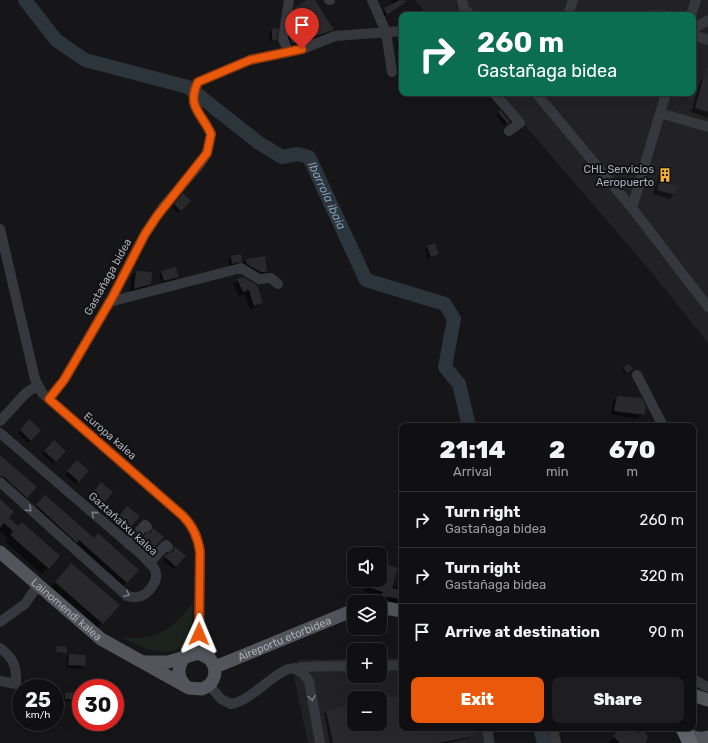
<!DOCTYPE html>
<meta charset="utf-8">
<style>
:root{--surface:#101012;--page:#1e1e20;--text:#f1f3f6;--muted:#9c9d9f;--line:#303032;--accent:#ea580c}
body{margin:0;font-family:Rubik,sans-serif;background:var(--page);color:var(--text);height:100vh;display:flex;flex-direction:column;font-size:15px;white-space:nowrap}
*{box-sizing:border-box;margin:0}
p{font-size:13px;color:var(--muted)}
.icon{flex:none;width:22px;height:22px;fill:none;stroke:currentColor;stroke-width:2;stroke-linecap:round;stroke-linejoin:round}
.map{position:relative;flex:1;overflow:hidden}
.side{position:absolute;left:399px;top:423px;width:297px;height:308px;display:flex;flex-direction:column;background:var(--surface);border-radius:8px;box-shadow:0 4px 16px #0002,0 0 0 1px var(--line)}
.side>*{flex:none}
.top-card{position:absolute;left:399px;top:12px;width:297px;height:84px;border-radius:8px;box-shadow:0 4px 16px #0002,0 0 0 1px var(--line);background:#0b6e4f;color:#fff;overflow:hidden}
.fabs{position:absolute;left:347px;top:547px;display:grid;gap:8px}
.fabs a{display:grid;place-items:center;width:40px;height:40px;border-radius:8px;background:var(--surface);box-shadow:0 4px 16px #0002,0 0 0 1px var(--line);font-size:20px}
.speed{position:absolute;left:12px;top:679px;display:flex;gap:8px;font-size:20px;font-weight:700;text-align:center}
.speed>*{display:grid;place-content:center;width:52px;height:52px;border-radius:50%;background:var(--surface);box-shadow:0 4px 16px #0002,0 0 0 1px var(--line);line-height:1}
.speed small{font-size:10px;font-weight:400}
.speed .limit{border:6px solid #d22;background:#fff;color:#111}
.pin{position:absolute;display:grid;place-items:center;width:34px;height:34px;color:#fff;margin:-41px -17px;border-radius:50% 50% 50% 0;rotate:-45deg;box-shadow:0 0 4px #0007}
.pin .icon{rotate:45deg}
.me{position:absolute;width:44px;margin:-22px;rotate:1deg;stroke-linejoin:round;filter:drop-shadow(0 0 3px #0008)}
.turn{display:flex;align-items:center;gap:14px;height:84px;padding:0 12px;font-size:18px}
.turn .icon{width:52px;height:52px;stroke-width:2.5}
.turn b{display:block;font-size:28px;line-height:34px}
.eta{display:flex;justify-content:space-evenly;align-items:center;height:68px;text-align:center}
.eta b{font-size:24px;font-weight:800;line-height:28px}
.action{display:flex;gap:8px;margin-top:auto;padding:8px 12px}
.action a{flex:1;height:46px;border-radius:8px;background:var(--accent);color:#fff;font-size:16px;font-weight:800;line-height:46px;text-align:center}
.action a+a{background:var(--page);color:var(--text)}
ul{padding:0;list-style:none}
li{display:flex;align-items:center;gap:12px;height:56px;padding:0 12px;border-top:1px solid var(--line)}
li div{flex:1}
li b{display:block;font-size:15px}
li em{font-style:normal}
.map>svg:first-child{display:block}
.built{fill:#222225;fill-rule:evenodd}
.green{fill:#1c231d}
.shadow{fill:#0007}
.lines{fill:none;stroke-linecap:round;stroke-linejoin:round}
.river{stroke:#2c353c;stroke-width:14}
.building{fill:#29292c}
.minor{stroke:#37383d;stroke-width:10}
.major{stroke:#53555c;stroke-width:13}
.highway{stroke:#63666e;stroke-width:15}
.oneway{stroke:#757881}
.route-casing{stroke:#983908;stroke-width:10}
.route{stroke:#ea580c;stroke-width:7}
.labels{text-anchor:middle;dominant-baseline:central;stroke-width:4;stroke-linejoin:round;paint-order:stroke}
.poi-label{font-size:11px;fill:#a8adb8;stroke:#111113;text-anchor:end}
.street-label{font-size:11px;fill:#a8adb8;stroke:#111113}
.water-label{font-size:12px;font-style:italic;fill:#7f9bb3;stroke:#111113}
</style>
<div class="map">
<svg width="708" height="743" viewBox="0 0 708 743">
<rect width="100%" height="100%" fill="#161618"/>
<!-- built -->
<path class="built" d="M415 0H708V343L652 273 497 93H693V15H427Z
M380 658H402V728H493L495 743H308L294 677 298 660 354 659V676H380ZM354 698H380V724H354Z"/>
<!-- green -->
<path class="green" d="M193 602C192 613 193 626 189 636 177 665 138 647 120 636 153 644 176 628 193 602Z"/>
<!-- shadow -->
<path class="shadow" d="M309 0H314L333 29 328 34 288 48 287 35 290 32 288 27 294 22 290 14Z
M393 0 405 1 384 17 381 13 393 5 391 2Z
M664 9 665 15H637L639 13Z
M272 30 276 39 269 42 270 32Z
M402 38V50V49H397L396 42Z
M704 77 708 78V118L691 112 700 82Z
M500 111 509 122 504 126 496 115Z
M665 166V184L674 194 670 199 653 194 660 171Z
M181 197 190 201 178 213 172 207Z
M427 247 438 253 428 259 425 250Z
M240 255 241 261 239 264 229 266 228 260 231 257Z
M246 260 266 271 262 276 242 264Z
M136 272 150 284 145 289 130 293 131 276Z
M162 272 178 277 175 280 162 283 159 275Z
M243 278 262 303 257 307 250 310 245 294 239 296 233 284Z
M629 365 630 370 625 374 622 369Z
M617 397 643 414 636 419 611 414 613 401Z
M29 421 40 430 28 443 18 433Z
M54 442 65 451 53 464 42 454Z
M0 456 35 487 24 500 0 480Z
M77 462 87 471 75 484 65 475Z
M98 486 103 502 100 505 90 496Z
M42 499 93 539 137 570 123 586 33 509Z
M0 501 8 518 59 556 42 574 5 542 8 538 0 531Z
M125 510 130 526 128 529 117 520Z
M153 529 163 537 151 550 140 541Z
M174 547 176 566 173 569 163 560 171 554Z
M380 559 392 586 402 588V604L378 600 379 596 364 591 368 580H380Z
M71 564 118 605 93 633 46 592Z
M57 647 66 652 56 653Z
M69 656 84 666 81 669 66 668V658Z
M65 694 73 698 70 701 63 702 62 697Z
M402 696V728H471L473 735 470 738 447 743H330L324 714 327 711 354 706V724H380V701Z
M622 728H631L647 743H609Z"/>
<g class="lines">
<!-- river -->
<g class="river">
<path id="s1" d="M25 0 56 40 85 60 188 87 259 143 282 157 298 154 309 157 366 280 445 304 454 319 445 367 459 384 469 426"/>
<path d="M540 728 544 743"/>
</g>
</g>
<!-- building -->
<path class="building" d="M307 0H315L334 30 292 44 290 38 291 30 295 27 292 22 298 17 294 8Z
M400 0 407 1 387 15 384 8Z
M665 8 666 15H643V11Z
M278 28 277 40H272V29Z
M706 68 708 69V112L695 108Z
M500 110 510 122 508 124 498 112Z
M664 165 671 167 666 183 678 186 675 195 657 190Z
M183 193 191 201 181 211 174 204Z
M435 243 439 254 431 257 427 246Z
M241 254 242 262 232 264 231 256Z
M265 256 267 272H261L247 264 246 259Z
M176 267 179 277 164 281 161 271Z
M136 271 152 272 151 284 134 289Z
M243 277 257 285 263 303 254 306 249 290 243 292 237 279Z
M629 364 633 369 627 373 623 367Z
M617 396 642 398 646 407 644 415 614 411Z
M29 419 41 430 31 441 20 430Z
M54 440 66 451 56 462 44 451Z
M0 455 37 487 27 498 4 477 0 476Z
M77 460 89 471 79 482 67 471Z
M101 482 113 492 104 503 92 493Z
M45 495 94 538 98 533 139 570 127 583 79 540 77 543 36 505Z
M0 499 14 512 9 518 18 526 22 522 60 556 49 569 10 535 13 531 4 523 0 528Z
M127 506 140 516 131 527 119 516Z
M153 528 164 537 154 548 142 538 146 533 151 532Z
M174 546 186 556 176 567 164 556 173 551Z
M380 558 387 560 385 564 398 568 392 588 402 590V599L381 596 383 592 368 587 370 580H380Z
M71 563 120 605 103 624 55 582Z
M57 646 67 647V653L56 652Z
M69 654 86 655 85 666 68 665Z
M74 692V699H65V693Z
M402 695V728H472L474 736 438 743H333L326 710 354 705V724H380V700Z
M621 728H633L639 734 642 730 648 736 646 743H620L613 736Z"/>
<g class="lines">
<!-- minor -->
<path class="minor" d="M329 0H330
M372 0 386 32 392 72
M462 0 464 8 470 15
M568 15 573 0
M691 15 696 0
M693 29 708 20
M693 35 708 40
M288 51 283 39 289 0
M494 93 520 123 509 131
M536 93 632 208 708 307
M660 113 708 127
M632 208 666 93
M0 229 35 379 42 393 183 516C193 526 198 537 200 551L199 653
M109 302 241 268 259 279 271 278 278 284
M637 375 663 426
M49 399 64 380 112 298 145 234 163 207 200 164 207 153 211 134C202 113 186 107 198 82L250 60 302 49 335 36 402 31
M0 421 26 393 38 385
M0 433 143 556C146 560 151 564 154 568 161 579 148 596 137 597 134 598 130 596 127 596L0 482
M128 544 145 525 147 527
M149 563 166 545 168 547
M0 622 25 604 38 585
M0 648C14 658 17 668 16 684L0 681
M380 666 402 665
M295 669 303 673 309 681 320 743
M693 679 707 687
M209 685 221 699 231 704C250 701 267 679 286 670 299 665 338 667 354 666
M487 728 489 743
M553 728 556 743"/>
<!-- major -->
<g class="major">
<path id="s2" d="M0 552 101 639 189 688 202 689C215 684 219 671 210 659L199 653 185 657C177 666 177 677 185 685"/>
<path d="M380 607 402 611"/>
<path d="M145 662H168L185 657"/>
<path id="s3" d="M215 667 354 610"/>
<path d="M693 695 708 700"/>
<path d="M683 728C689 737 698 740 708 737"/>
</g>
<!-- highway -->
<path class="highway" d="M683 728 690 743"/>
</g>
<!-- one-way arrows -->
<defs><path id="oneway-chevron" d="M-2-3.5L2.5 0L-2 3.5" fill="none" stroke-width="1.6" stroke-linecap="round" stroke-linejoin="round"/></defs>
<g class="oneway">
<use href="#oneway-chevron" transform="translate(29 509) rotate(42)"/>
<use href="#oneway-chevron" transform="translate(94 514) rotate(-139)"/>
<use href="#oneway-chevron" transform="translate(127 594) rotate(27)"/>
<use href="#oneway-chevron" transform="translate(312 698) rotate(81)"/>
</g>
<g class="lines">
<defs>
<path id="route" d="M199 634 200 552C198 537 193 526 183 516L49 399 64 380 112 298 145 234 157 216 207 153 211 134C202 113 186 107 198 82L250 60 302 49"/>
</defs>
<!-- route casing -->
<use href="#route" class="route-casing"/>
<!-- route -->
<use href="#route" class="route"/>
</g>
<!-- icons -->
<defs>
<symbol id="building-bare" viewBox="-9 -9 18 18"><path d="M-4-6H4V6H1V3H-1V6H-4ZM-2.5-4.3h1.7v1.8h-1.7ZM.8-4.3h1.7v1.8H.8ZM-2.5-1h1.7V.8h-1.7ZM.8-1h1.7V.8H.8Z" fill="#f2b134" stroke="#111113" stroke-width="2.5" paint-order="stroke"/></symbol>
</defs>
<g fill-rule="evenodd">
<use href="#building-bare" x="655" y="165" width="20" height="20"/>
</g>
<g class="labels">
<!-- poi labels -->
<g class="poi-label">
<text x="654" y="169">CHL Servicios<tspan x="654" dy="13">Aeropuerto</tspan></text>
</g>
<!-- street labels -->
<g class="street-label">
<text transform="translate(108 277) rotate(-61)">Gastañaga bidea</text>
<text transform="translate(110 436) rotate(41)">Europa kalea</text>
<text transform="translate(123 524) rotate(42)">Gaztañatxu kalea</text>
<text stroke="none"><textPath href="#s2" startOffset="88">Lainomendi kalea</textPath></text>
<text stroke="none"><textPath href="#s3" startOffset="75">Aireportu etorbidea</textPath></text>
</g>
<!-- water labels -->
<g class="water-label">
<text stroke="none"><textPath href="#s1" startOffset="380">Ibarrola ibaia</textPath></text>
</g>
</g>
</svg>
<div class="fabs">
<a><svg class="icon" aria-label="sound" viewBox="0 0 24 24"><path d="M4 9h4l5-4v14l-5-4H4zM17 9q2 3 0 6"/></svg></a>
<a><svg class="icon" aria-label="layers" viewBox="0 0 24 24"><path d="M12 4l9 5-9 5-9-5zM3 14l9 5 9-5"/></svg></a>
<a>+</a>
<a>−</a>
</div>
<div class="speed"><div>25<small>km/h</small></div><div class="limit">30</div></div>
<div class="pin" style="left:302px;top:49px;background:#d93025"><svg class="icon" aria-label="arrive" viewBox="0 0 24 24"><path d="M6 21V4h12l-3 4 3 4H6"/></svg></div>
<svg class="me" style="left:199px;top:634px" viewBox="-20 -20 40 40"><path d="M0-17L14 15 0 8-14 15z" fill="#ea580c" stroke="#fff" stroke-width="4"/></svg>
<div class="top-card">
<div class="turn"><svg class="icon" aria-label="right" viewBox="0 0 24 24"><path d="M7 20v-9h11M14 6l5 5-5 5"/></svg><div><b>260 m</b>Gastañaga bidea</div></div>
</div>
<section class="side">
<div class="eta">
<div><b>21:14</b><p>Arrival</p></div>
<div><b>2</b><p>min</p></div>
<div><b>670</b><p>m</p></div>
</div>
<ul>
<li><svg class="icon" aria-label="right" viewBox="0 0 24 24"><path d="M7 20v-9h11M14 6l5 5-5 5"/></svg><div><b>Turn right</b><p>Gastañaga bidea</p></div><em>260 m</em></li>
<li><svg class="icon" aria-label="right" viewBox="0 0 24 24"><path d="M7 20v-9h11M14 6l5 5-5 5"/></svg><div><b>Turn right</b><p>Gastañaga bidea</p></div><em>320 m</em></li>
<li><svg class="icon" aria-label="arrive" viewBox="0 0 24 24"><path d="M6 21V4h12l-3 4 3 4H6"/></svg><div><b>Arrive at destination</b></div><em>90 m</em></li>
</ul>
<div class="action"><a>Exit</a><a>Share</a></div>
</section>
</div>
